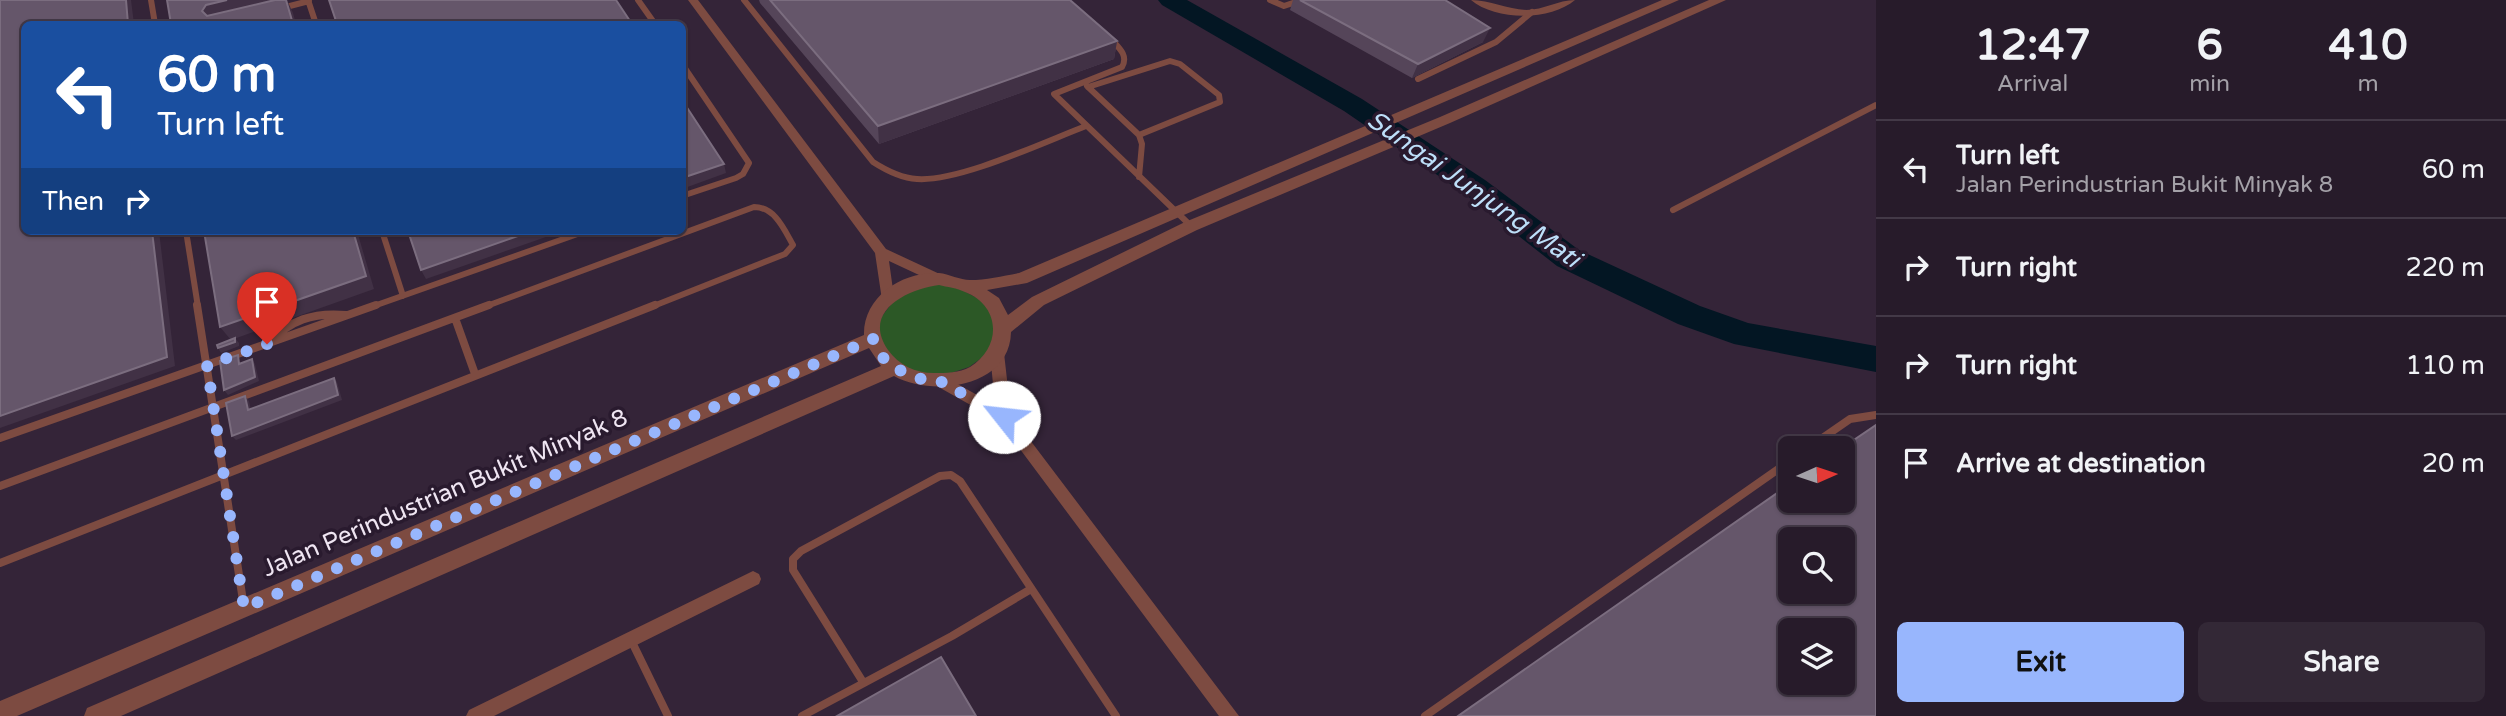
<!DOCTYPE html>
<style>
:root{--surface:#271b2a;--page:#332836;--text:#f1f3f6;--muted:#a4a1a8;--line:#433947;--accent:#98b6fd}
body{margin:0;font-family:"Varela Round",sans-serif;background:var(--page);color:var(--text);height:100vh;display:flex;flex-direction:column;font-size:26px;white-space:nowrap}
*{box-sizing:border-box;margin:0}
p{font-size:23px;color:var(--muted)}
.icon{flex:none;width:38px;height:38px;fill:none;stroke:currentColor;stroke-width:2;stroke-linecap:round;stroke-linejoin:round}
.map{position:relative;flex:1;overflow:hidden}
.sheet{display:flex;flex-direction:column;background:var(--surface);width:630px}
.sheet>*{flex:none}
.top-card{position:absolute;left:21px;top:21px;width:665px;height:214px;border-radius:10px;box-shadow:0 2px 5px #0004,0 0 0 2px var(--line);background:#1a4fa0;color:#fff;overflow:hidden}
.needle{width:46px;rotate:87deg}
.controls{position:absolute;left:1778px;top:436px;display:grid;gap:14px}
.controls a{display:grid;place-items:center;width:77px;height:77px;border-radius:10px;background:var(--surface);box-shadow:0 2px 5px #0004,0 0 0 2px var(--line);font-size:35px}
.pin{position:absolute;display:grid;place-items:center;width:60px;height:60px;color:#fff;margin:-72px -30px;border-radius:50% 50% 50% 0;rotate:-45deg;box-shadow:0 0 7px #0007}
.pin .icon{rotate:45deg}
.me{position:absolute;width:77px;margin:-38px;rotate:299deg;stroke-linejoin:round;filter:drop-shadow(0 0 5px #0008)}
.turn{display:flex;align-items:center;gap:24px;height:147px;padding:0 21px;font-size:32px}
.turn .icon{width:91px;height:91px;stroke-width:2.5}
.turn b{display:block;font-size:49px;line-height:60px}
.then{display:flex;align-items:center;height:66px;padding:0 21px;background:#0003;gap:14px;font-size:26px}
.eta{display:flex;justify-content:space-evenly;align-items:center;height:119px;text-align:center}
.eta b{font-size:42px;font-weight:700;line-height:49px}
.action{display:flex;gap:14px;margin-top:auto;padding:14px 21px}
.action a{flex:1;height:80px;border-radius:10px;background:var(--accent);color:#111;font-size:28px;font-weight:700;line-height:80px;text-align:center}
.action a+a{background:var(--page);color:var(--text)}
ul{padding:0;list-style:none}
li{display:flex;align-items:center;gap:21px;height:98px;padding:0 21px;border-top:2px solid var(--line)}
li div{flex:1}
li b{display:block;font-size:26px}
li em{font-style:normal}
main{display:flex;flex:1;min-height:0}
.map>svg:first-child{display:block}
.green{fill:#2c5826}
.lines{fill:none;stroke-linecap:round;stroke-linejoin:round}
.river{fill:#031623;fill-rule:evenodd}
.service-far1{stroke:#7d4b41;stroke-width:6}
.service{stroke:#7d4b41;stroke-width:8}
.minor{fill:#7d4b41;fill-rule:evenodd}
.tertiary{fill:#7d4b41;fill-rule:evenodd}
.wall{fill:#554559}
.shaded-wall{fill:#413145}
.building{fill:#65566a;stroke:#7b6d7f;stroke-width:2;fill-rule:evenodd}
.route{stroke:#98b6fd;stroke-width:12;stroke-dasharray:0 21.6}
.labels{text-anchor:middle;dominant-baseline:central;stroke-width:7;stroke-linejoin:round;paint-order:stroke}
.street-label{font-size:24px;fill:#efe5f2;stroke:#291a2e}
.water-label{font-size:26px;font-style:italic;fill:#bddff9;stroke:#291a2e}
</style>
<main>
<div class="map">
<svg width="1876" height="716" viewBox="0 0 1876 716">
<rect width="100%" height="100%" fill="#342438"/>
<!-- green -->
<path class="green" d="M935 284 955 286 986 303 994 316 993 345 983 357 969 367 951 373 932 374 913 371 897 362 884 350 878 335 879 320 899 294Z"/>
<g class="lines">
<!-- river -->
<path class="river" d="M1158 0H1187L1362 99 1485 180 1579 250 1700 306 1748 323 1876 346V372L1734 344 1678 324 1557 266 1465 194 1344 111 1162 5Z"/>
<!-- service-far1 -->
<path class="service-far1" d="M151 0 155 24
M308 0 316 24
M638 0 655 24
M744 0 873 162C887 171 901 178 917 179 959 182 1044 142 1086 126
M1270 0 1284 6 1302 0
M282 8 309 1
M1110 38C1118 47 1129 55 1122 67L1054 94 1191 226
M682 64 749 163 743 174 736 178 682 196
M1418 79 1496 42 1532 12
M1087 86 1139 135 1142 144 1139 177
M1088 87 1170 61 1180 64 1219 95 1220 102 1139 135
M1673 210 1876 105
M186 231 198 307
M382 231 403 296
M371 307 586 231
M484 307 754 207C775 207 784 229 793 245L785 254 651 307"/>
<!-- service -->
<path class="service" d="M197 305 244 607
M455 318 475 374
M267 344C290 320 313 312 346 315
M0 438 376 305
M1808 448 1850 419 1876 415
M0 486 489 305
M0 563 655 305
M631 640 668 716
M863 682 793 570V559L801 551 940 476 951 475 960 481 1116 716
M802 716 952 636 1031 589
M1425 716 1790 461"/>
<!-- minor -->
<path class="minor" d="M688 0H698L886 249 944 276 946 279 944 282H934L889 261 894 297 892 300H882L875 253Z
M1471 0C1490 0 1507 9 1526 10 1544 10 1558 0 1575 0 1550 21 1496 21 1471 0Z
M997 348 1002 349 1004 353 1011 415 1239 716H1219L999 421 935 385 933 381 935 377H945L995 405 990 353 992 349Z
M753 571 759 574 761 579 759 584 494 716H466L469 710Z"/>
<!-- tertiary -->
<path class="tertiary" d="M1662 0H1679L1027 283 987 290 999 298 1008 315 1032 297 1185 222 1440 117 1709 0H1726L1450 123 1197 230 1044 305 1011 332C1010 388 932 397 894 376L121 716H84L87 708 881 366 869 348 17 716H0V701L864 335C863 297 902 271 939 273 949 274 960 280 970 280 986 280 1003 276 1019 273ZM939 285C947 287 957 288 965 292 1001 306 1002 347 970 367 959 373 946 373 934 373 915 373 899 365 888 350 861 311 908 289 939 285Z"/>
</g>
<!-- wall -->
<path class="wall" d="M759 0H1070L1117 41 1114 59 879 144 760 3Z
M1293 0H1445L1483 42 1412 78 1290 10Z"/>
<!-- shaded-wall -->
<path class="shaded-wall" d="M126 0H131L134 24H128Z
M227 0H287L293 13 296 24H211L202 11 206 5Z
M1490 28 1483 42 1412 78 1418 64Z
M1117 41 1114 59 879 144 878 126Z
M724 164 726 173 682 189V178Z
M152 231H159L175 366 0 428V416Z
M353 231H357L374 289 231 340 220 327Z
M532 231H563L426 279 421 270Z
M235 338 239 343V346L221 353 218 348Z
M252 359 255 364 259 381 228 395 224 390Z
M334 378 337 382 342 400 236 440 232 436Z
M245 396 249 401 252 414 248 410Z"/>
<!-- building -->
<path class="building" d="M0 0H126L128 24H24V231H152L167 357 0 416Z
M167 0H227L206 5 202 11 207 16 275 0H286L293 24H171Z
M329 0H616L632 24H337Z
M770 0H1070L1117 41 878 126Z
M1300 0H1445L1490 28 1418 64Z
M682 100 724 164 682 178Z
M204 231H353L366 276 220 327Z
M408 231H532L421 270Z
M235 338V342L218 348 217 345Z
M238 355 239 364 252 359 255 377 224 390 220 361Z
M334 378 338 395 232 436 226 403 245 396 248 410Z
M1876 425V716H1458L1790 484V500H1843L1842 448ZM1790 539H1843V592H1790ZM1790 630H1843V682H1790Z
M941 657 976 716H837Z"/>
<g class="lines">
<!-- route -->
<path class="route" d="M267 344 207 365 244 608 873 339 884 359 894 368 924 380 940 381 1004 417"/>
</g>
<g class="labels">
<!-- street labels -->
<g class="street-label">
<text transform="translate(445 493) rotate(-23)">Jalan Perindustrian Bukit Minyak 8</text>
</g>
<!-- water labels -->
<g class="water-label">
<text transform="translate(1474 189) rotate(35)">Sungai Junjung Mati</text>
</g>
</g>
</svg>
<div class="controls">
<a><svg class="needle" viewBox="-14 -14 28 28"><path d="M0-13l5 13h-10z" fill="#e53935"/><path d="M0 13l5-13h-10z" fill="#a4a1a8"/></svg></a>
<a><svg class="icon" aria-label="search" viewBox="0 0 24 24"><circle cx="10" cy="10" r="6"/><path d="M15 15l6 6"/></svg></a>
<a><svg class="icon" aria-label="layers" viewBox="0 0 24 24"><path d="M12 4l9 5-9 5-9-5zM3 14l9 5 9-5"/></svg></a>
</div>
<div class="pin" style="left:267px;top:344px;background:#d93025"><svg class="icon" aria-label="arrive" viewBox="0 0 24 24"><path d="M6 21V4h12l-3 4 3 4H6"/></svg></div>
<svg class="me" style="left:1004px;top:417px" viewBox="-20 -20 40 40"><circle r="19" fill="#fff"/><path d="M0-13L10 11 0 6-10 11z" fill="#98b6fd"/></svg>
<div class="top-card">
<div class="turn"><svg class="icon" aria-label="left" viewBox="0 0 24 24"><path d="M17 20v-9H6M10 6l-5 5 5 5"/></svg><div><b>60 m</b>Turn left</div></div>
<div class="then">Then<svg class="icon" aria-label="right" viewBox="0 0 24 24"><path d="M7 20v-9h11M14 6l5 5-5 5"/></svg></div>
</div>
</div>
<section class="sheet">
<div class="eta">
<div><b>12:47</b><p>Arrival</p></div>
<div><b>6</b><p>min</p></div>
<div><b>410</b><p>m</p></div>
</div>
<ul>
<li><svg class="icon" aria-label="left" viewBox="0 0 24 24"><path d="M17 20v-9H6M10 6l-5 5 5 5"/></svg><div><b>Turn left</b><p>Jalan Perindustrian Bukit Minyak 8</p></div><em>60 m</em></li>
<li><svg class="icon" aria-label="right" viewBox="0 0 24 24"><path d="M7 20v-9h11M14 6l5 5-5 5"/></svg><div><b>Turn right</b></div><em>220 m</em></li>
<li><svg class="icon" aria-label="right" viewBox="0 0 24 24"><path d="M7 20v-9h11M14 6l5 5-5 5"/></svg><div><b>Turn right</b></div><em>110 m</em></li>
<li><svg class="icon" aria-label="arrive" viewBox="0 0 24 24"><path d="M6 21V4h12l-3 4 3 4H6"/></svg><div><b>Arrive at destination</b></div><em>20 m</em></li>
</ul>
<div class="action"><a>Exit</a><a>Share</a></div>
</section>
</main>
